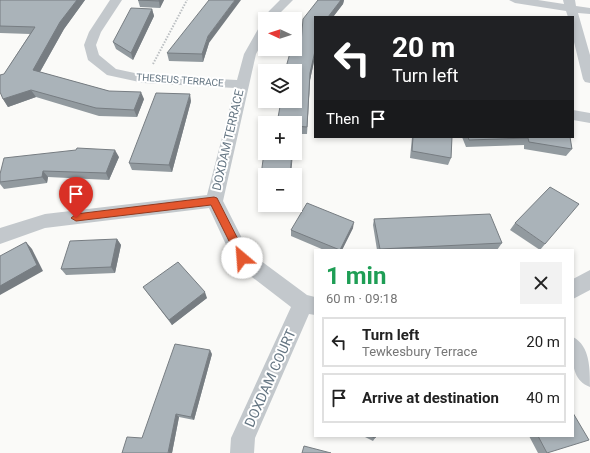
<!DOCTYPE html>
<meta charset="utf-8">
<style>
:root{--surface:#fff;--page:#f2f2f2;--text:#222;--muted:#767676;--line:#e0e0e0}
body{margin:0;font-family:Roboto,sans-serif;background:var(--page);color:var(--text);height:100vh;display:flex;flex-direction:column;font-size:15px;white-space:nowrap}
*{box-sizing:border-box;margin:0}
p{font-size:13px;color:var(--muted)}
.icon{flex:none;width:22px;height:22px;fill:none;stroke:currentColor;stroke-width:2;stroke-linecap:round;stroke-linejoin:round}
.map{position:relative;flex:1;overflow:hidden}
.sheet{position:absolute;left:314px;top:249px;width:260px;height:188px;display:flex;flex-direction:column;background:var(--surface);border-radius:0px;box-shadow:0 2px 6px #0003}
.sheet>*{flex:none}
.guide{position:absolute;left:314px;top:16px;width:260px;height:122px;border-radius:0px;box-shadow:0 2px 6px #0003;background:#202124;color:#fff;overflow:hidden}
.needle{width:26px;rotate:273deg}
.fabs{position:absolute;left:258px;top:12px;display:grid;gap:8px}
.fabs a{display:grid;place-items:center;width:44px;height:44px;border-radius:0px;background:var(--surface);box-shadow:0 2px 6px #0003;font-size:20px}
.pin{position:absolute;display:grid;place-items:center;width:34px;height:34px;color:#fff;margin:-41px -17px;border-radius:50% 50% 50% 0;rotate:-45deg;box-shadow:0 0 4px #0007}
.pin .icon{rotate:45deg}
.me{position:absolute;width:44px;margin:-22px;rotate:333deg;stroke-linejoin:round;filter:drop-shadow(0 0 3px #0008)}
.turn{display:flex;align-items:center;gap:14px;height:84px;padding:0 12px;font-size:18px}
.turn .icon{width:52px;height:52px;stroke-width:2.5}
.turn b{display:block;font-size:28px;line-height:34px}
.then{display:flex;align-items:center;height:38px;padding:0 12px;background:#0003;gap:8px;font-size:15px}
.round{display:grid;place-items:center;flex:none;width:42px;height:42px;border-radius:0px;background:var(--page)}
.head{display:flex;align-items:center;justify-content:space-between;height:68px;padding:0 12px}
h1{font-size:24px;font-weight:700;line-height:30px;color:#1e9e55}
ul{padding:0;list-style:none}
li{display:flex;align-items:center;gap:12px;height:50px;margin:0 8px 6px;padding:0 4px;border:2px solid var(--line);border-radius:0px}
li div{flex:1}
li b{display:block;font-size:15px}
li em{font-style:normal}
.map>svg:first-child{display:block}
.lines{fill:none;stroke-linecap:round;stroke-linejoin:round}
.path{stroke:#bbbfc2;stroke-width:2;stroke-dasharray:1.5 1.5;stroke-linecap:butt}
.street{fill:#c3c8cc;fill-rule:evenodd}
.wall{fill:#929a9f}
.shaded-wall{fill:#777d82}
.building{fill:#aab3b9;stroke:#777d82}
.route{fill:#e4572e;stroke:#94391e}
.labels{text-anchor:middle;dominant-baseline:central;stroke-width:4;stroke-linejoin:round;paint-order:stroke}
.far-street-label{font-size:10px;fill:#657683;stroke:#fff}
.street-label{font-size:12px;fill:#657683;stroke:#fff}
.near-street-label{font-size:14px;fill:#657683;stroke:#fff}
</style>
<div class="map">
<svg width="590" height="453" viewBox="0 0 590 453">
<rect width="100%" height="100%" fill="#fafaf8"/>
<g class="lines">
<!-- path -->
<path class="path" d="M153 64 187 0"/>
<!-- street -->
<path class="street" d="M110 0H122L101 32 96 45 99 55 116 69 144 75 237 80 244 54 261 24 265 23V38L256 54 223 201 249 252 307 295 315 297V315L309 314 255 438 254 453H230L231 438 291 307 235 264 209 208 45 228 0 244V228L45 214 207 195 235 88 144 83 107 75 88 60 84 45 89 32Z
M280 0H293L278 15 276 19H265V20L264 19 269 11Z
M509 0H538L564 4 563 0H575L576 6 590 8V14L578 13 590 55V83L585 82 583 79 573 38V17H568L566 11 515 3Z
M573 110 590 113V123L573 120Z
M590 270V290L573 299V279Z
M573 337C590 346 590 368 590 387 569 379 573 356 573 337Z"/>
</g>
<!-- wall -->
<path class="wall" d="M0 0H85L64 29 40 72 109 91 144 99 137 117 99 116 36 97 8 107 3 99 4 74 30 34 0 33Z
M138 0H164L160 8 140 7Z
M318 0H344L343 4 333 17H315V57L310 80 307 134H295V123L301 43Z
M152 9 154 16 133 60 116 49 113 42Z
M209 43 203 62 169 61 167 53Z
M191 101 172 172 132 170 129 163Z
M412 137H452L451 158 448 165 410 158Z
M462 137H570L572 149 566 156 524 149V145L466 147Z
M119 157 109 180 48 177 47 183 4 189 0 184V174Z
M261 175H265V182H262Z
M374 219 502 243 497 250H377L373 225Z
M515 223 545 244 540 250 510 230Z
M353 228 342 250H324L291 236V230Z
M117 239 121 245 115 273 66 275 61 269Z
M143 287 207 298 172 325Z
M212 354 194 420 179 417 172 453 142 438Z
M363 436H376L375 438 373 441Z
M529 436H573L547 453H538Z"/>
<!-- shaded-wall -->
<path class="shaded-wall" d="M77 0H85L64 29 37 77 33 70 60 22Z
M159 0H164L160 8 159 1Z
M235 0H241L209 43 203 62 202 54 208 36Z
M341 0H344L343 4 333 17H328Z
M152 9 154 16 133 60 131 53Z
M315 51V57L310 80 307 134 310 73Z
M31 90 36 97 8 107 3 99Z
M141 92 144 99 137 117 134 110Z
M190 94 191 101 172 172 169 165Z
M115 150 119 157 109 180 106 173Z
M292 153H293L291 175H290Z
M43 171 48 177 47 183 42 177Z
M354 222 353 228 342 250H340Z
M117 239 121 245 115 273 111 267Z
M26 242 32 249 43 271 0 295V286Z
M205 292 207 298 172 325 169 320Z
M210 350 212 354 194 420 191 417Z
M176 414 179 417 172 453H168Z"/>
<!-- building -->
<path class="building" d="M0 0H77L60 22 33 70 109 91 141 92 134 110 96 108 31 90 3 99 0 92V75L4 74 35 27 0 26Z
M138 0H159V1Z
M209 0H235L208 36 202 54 167 53Z
M318 0H341L328 17H315V51L310 73 307 127 295 126V123H277L281 101H295V71H285L291 49H295V42L301 43 303 19Z
M131 8 152 9 131 53 113 42Z
M156 93 190 94 169 165 129 163Z
M413 137H452L451 158 412 151Z
M468 137H570L572 149 529 142 528 138 469 140Z
M265 145V153H292L290 175H261Z
M77 148 115 150 106 173 43 171 42 177 0 182V174L4 158 76 150Z
M550 187 579 204 545 244 515 223Z
M307 203 354 222 340 250 291 230Z
M490 214 502 243 380 249 374 219Z
M117 239 111 267 61 269 70 241Z
M26 242 37 265 0 286V256Z
M178 262 205 292 169 320 143 287Z
M175 344 210 350 191 417 176 414 168 453H122L127 437 142 438Z
M573 413 589 440 547 453 538 436H573Z
M370 436H376L375 438Z
M304 446 331 453H302Z"/>
<!-- route -->
<path class="route" d="M214 197 217 198 246 255 247 258 246 261 242 262 239 261 211 205 76 221 71 218 76 214Z"/>
<g class="labels">
<!-- far-street labels -->
<g class="far-street-label">
<text transform="translate(180 80) rotate(4)">THESEUS TERRACE</text>
</g>
<!-- street labels -->
<g class="street-label">
<text transform="translate(228 140) rotate(-77)">DOXDAM TERRACE</text>
</g>
<!-- near-street labels -->
<g class="near-street-label">
<text transform="translate(270 378) rotate(-66)">DOXDAM COURT</text>
</g>
</g>
</svg>
<div class="fabs">
<a><svg class="needle" viewBox="-14 -14 28 28"><path d="M0-13l5 13h-10z" fill="#e53935"/><path d="M0 13l5-13h-10z" fill="#767676"/></svg></a>
<a><svg class="icon" aria-label="layers" viewBox="0 0 24 24"><path d="M12 4l9 5-9 5-9-5zM3 14l9 5 9-5"/></svg></a>
<a>+</a>
<a>−</a>
</div>
<div class="pin" style="left:76px;top:218px;background:#d93025"><svg class="icon" aria-label="arrive" viewBox="0 0 24 24"><path d="M6 21V4h12l-3 4 3 4H6"/></svg></div>
<svg class="me" style="left:242px;top:258px" viewBox="-20 -20 40 40"><circle r="19" fill="#fff"/><path d="M0-13L10 11 0 6-10 11z" fill="#e4572e"/></svg>
<div class="guide">
<div class="turn"><svg class="icon" aria-label="left" viewBox="0 0 24 24"><path d="M17 20v-9H6M10 6l-5 5 5 5"/></svg><div><b>20 m</b>Turn left</div></div>
<div class="then">Then<svg class="icon" aria-label="arrive" viewBox="0 0 24 24"><path d="M6 21V4h12l-3 4 3 4H6"/></svg></div>
</div>
<section class="sheet">
<div class="head"><div><h1>1 min</h1><p>60 m · 09:18</p></div><a class="round"><svg class="icon" aria-label="close" viewBox="0 0 24 24"><path d="M6 6l12 12M18 6L6 18"/></svg></a></div>
<ul>
<li><svg class="icon" aria-label="left" viewBox="0 0 24 24"><path d="M17 20v-9H6M10 6l-5 5 5 5"/></svg><div><b>Turn left</b><p>Tewkesbury Terrace</p></div><em>20 m</em></li>
<li><svg class="icon" aria-label="arrive" viewBox="0 0 24 24"><path d="M6 21V4h12l-3 4 3 4H6"/></svg><div><b>Arrive at destination</b></div><em>40 m</em></li>
</ul>
</section>
</div>
